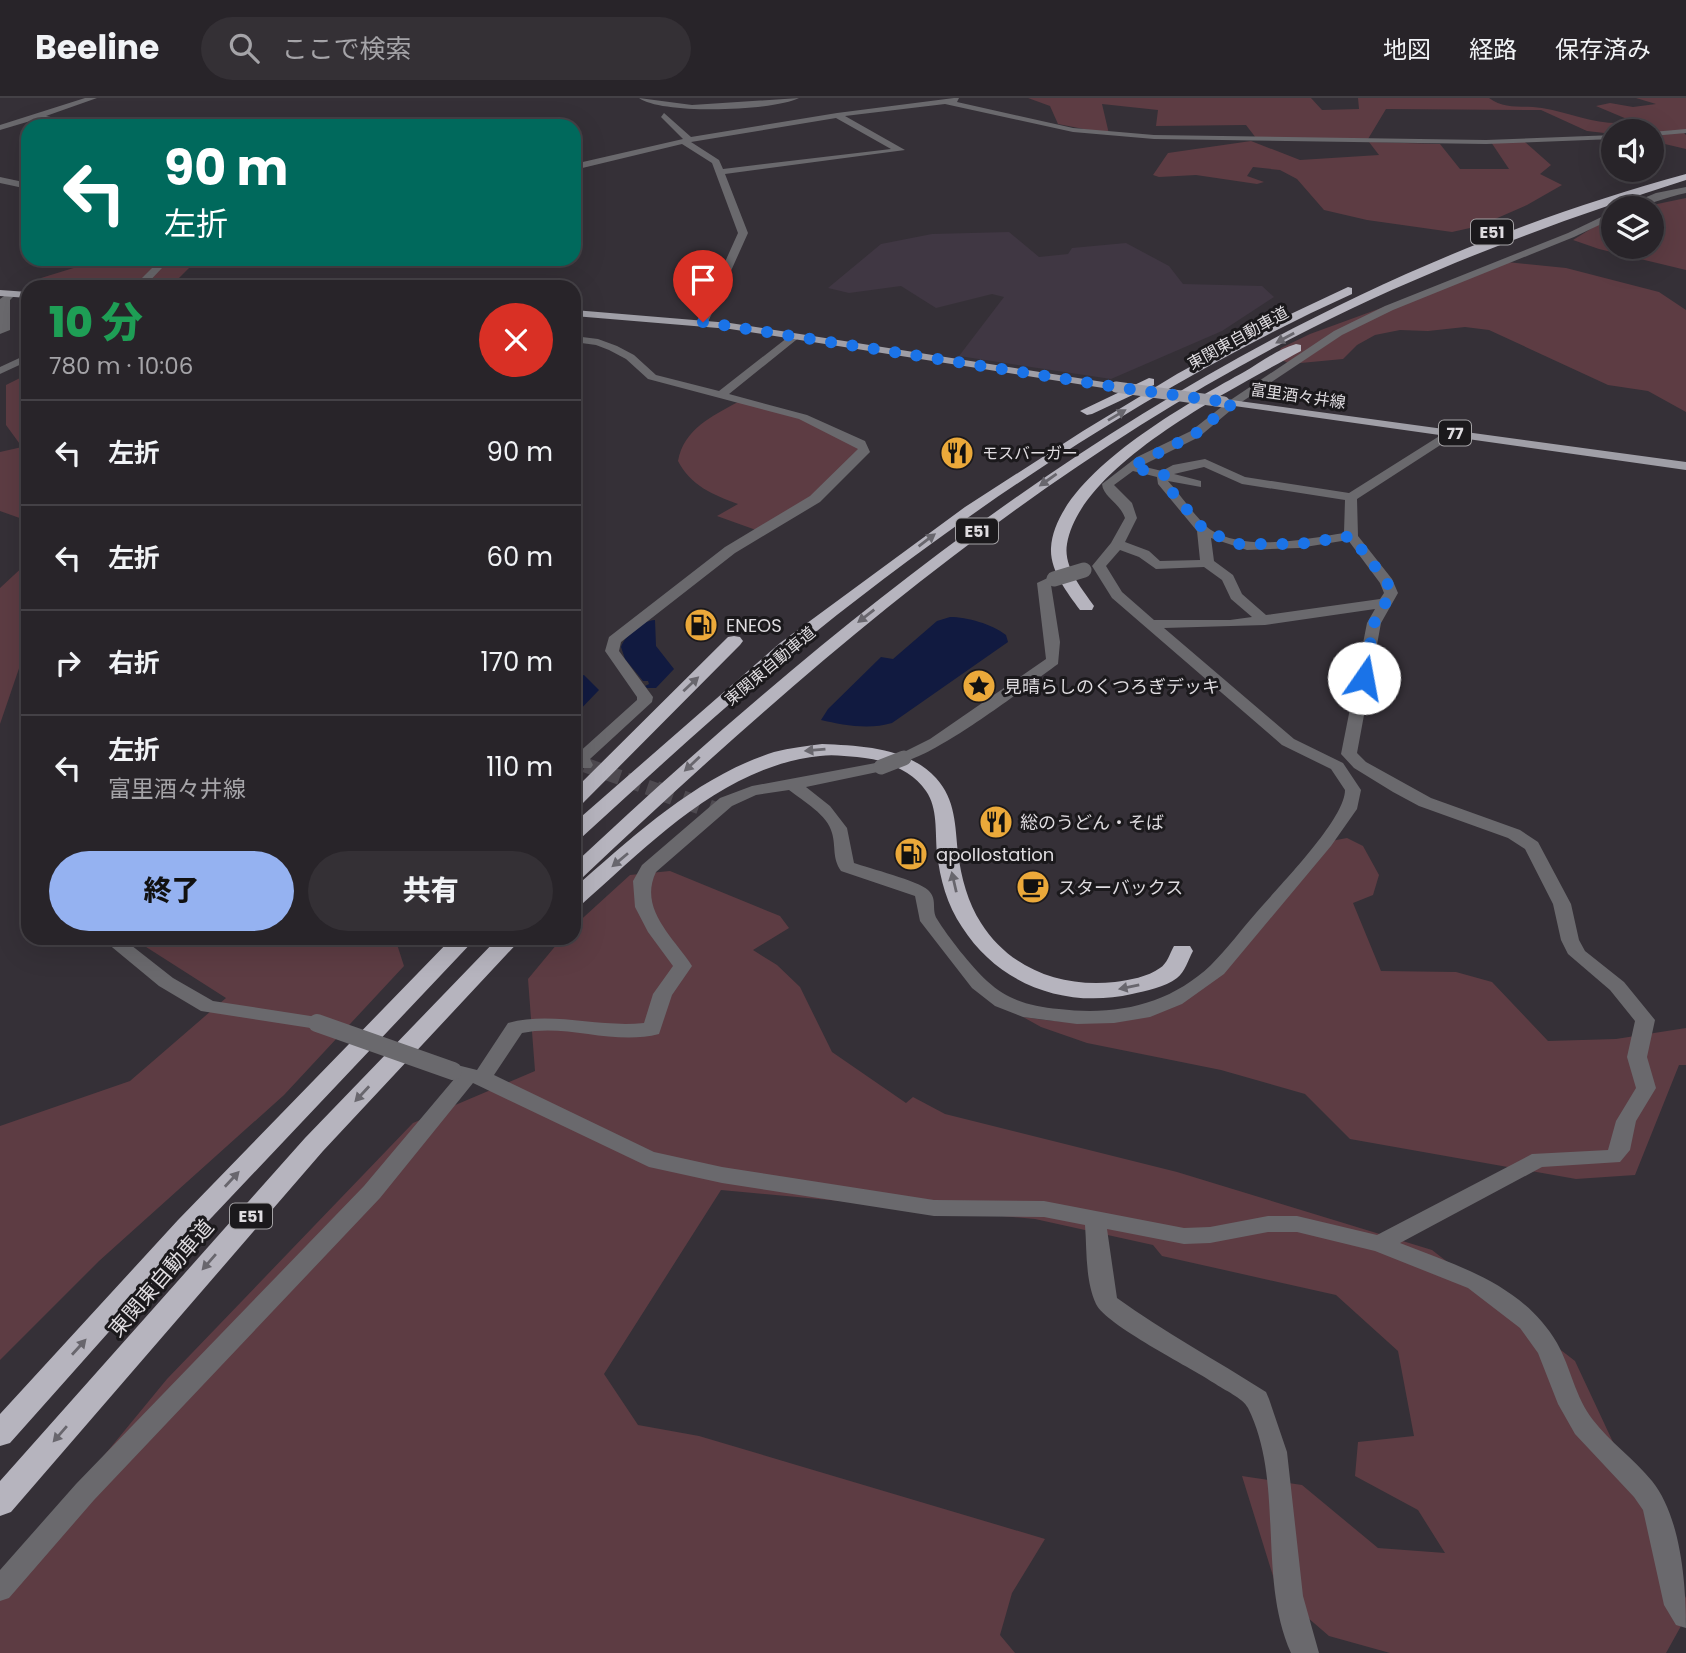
<!DOCTYPE html>
<html lang="ja">
<meta charset="utf-8">
<style>
:root{--surface:#282429;--page:#343035;--text:#f1f3f6;--muted:#a5a4a8;--line:#444146;--accent:#95b2f1}
body{margin:0;font-family:Poppins,"Noto Sans JP",sans-serif;background:var(--page);color:var(--text);height:100vh;display:flex;flex-direction:column;font-size:26px;white-space:nowrap}
*{box-sizing:border-box;margin:0}
p{font-size:23px;color:var(--muted)}
.icon{flex:none;width:38px;height:38px;fill:none;stroke:currentColor;stroke-width:2;stroke-linecap:round;stroke-linejoin:round}
.map{position:relative;flex:1;overflow:hidden}
.sheet{position:absolute;left:21px;top:182px;width:560px;height:665px;display:flex;flex-direction:column;background:var(--surface);border-radius:21px;box-shadow:0 7px 28px #0002,0 0 0 2px var(--line)}
.sheet>*{flex:none}
.hud{position:absolute;left:21px;top:21px;width:560px;height:147px;border-radius:21px;box-shadow:0 7px 28px #0002,0 0 0 2px var(--line);background:#00695c;color:#fff;overflow:hidden}
.tools{position:absolute;left:1601px;top:21px;display:grid;gap:14px}
.tools a{display:grid;place-items:center;width:63px;height:63px;border-radius:50%;background:var(--surface);box-shadow:0 7px 28px #0002,0 0 0 2px var(--line);font-size:35px}
.pin{position:absolute;display:grid;place-items:center;width:60px;height:60px;color:#fff;margin:-72px -30px;border-radius:50% 50% 50% 0;rotate:-45deg;box-shadow:0 0 7px #0007}
.pin .icon{rotate:45deg}
.me{position:absolute;width:77px;margin:-38px;rotate:12deg;stroke-linejoin:round;filter:drop-shadow(0 0 5px #0008)}
.turn{display:flex;align-items:center;gap:24px;height:147px;padding:0 28px;font-size:32px}
.turn .icon{width:91px;height:91px;stroke-width:2.5}
.turn b{display:block;font-size:49px;line-height:60px}
.round{display:grid;place-items:center;flex:none;width:74px;height:74px;border-radius:37px;background:var(--page)}
.headline{display:flex;align-items:center;justify-content:space-between;height:119px;padding:0 28px}
h1{font-size:42px;font-weight:800;line-height:52px;color:#1e9e55}
.primary-button{display:flex;gap:14px;margin-top:auto;padding:14px 28px}
.primary-button a{flex:1;height:80px;border-radius:42px;background:var(--accent);color:#111;font-size:28px;font-weight:800;line-height:80px;text-align:center}
.primary-button a+a{background:var(--page);color:var(--text)}
ul{padding:0;list-style:none}
li{display:flex;align-items:center;gap:21px;height:105px;padding:0 28px;border-top:2px solid var(--line)}
li div{flex:1}
li b{display:block;font-size:26px}
li em{font-style:normal}
header{display:flex;align-items:center;gap:42px;box-sizing:border-box;height:98px;padding:0 35px;background:var(--surface);border-bottom:2px solid var(--line)}
header strong{font-size:33px}
nav{display:flex;gap:38px;margin-inline-start:auto;font-size:24px}
.search{width:490px;height:63px;background:var(--page);display:flex;align-items:center;gap:18px;box-sizing:border-box;padding:0 24px;border-radius:38px;color:var(--muted);font-size:26px}
.map>svg:first-child{display:block}
.built{fill:#403743}
.green{fill:#5d3c43}
.water{fill:#111a40}
.lines{fill:none;stroke-linecap:round;stroke-linejoin:round}
.minor-tunnel-far1{stroke:#4e4a50;stroke-width:15;stroke-dasharray:15 7;stroke-linecap:butt}
.minor-tunnel{stroke:#4e4a50;stroke-width:18;stroke-dasharray:18 10;stroke-linecap:butt}
.minor{fill:#6a696d;fill-rule:evenodd}
.tertiary{fill:#6a696d;fill-rule:evenodd}
.primary{fill:#a09fa7;fill-rule:evenodd}
.motorway{fill:#b6b4be;fill-rule:evenodd}
.minor-bridge-far1{stroke:#6a696d;stroke-width:15}
.minor-bridge{stroke:#6a696d;stroke-width:18}
.primary-bridge{stroke:#a09fa7;stroke-width:11}
.oneway{fill:#68666d}
.route{stroke:#1a73e8;stroke-width:12;stroke-dasharray:0 21.6}
.labels{text-anchor:middle;dominant-baseline:central;stroke-width:6;stroke-linejoin:round;paint-order:stroke}
.shield{fill:#1b191c;stroke:#a4a2a5;stroke-width:2}
.shield-label{font-size:16px;font-weight:bold;fill:#dfdce0}
.far-street-label{font-size:16px;fill:#dfdce0;stroke:#1b191c}
.far-poi-label{font-size:16px;fill:#dfdce0;stroke:#1b191c;text-anchor:start}
.poi-label{font-size:18px;fill:#dfdce0;stroke:#1b191c;text-anchor:start}
.near-street-label{font-size:21px;fill:#dfdce0;stroke:#1b191c}
</style>
<header>
<strong>Beeline</strong>
<div class="search"><svg class="icon" aria-label="search" viewBox="0 0 24 24"><circle cx="10" cy="10" r="6"/><path d="M15 15l6 6"/></svg>ここで検索</div>
<nav><a>地図</a><a>経路</a><a>保存済み</a></nav>
</header>
<div class="map">
<svg width="1686" height="1555" viewBox="0 0 1686 1555">
<rect width="100%" height="100%" fill="#353037"/>
<!-- built -->
<path class="built" d="M1009 134 1039 159 1068 156 1072 150 1126 145 1169 168 1183 186 1262 188 1274 199 1222 233 1111 281 959 258 1004 199 992 196 936 210 901 188 849 195 828 190 881 146 932 136Z"/>
<!-- green -->
<path class="green" d="M969 0H1311L1322 12 1359 11 1358 0H1489C1505 12 1523 7 1542 10 1576 16 1599 29 1634 24L1596 8 1610 5 1633 9 1656 6 1636 0H1686V32L1682 33 1686 37V51L1652 43V33H1614L1613 36 1587 33 1541 12 1386 11 1368 41 1256 40 1246 27 1156 28 1158 12 1102 6 1109 36 1058 26 1050 8 1028 0Z
M1251 43 1300 62 1379 57 1369 44 1440 46 1460 71H1509L1491 44H1525L1551 67 1540 76 1562 87 1527 107 1479 128 1452 134 1367 122 1324 112 1297 81 1280 72 1253 69 1247 78 1264 84 1257 86 1196 77 1159 79 1153 77 1168 55Z
M1686 100V172L1599 151 1573 142 1613 117 1614 149H1652V110H1638Z
M1507 164 1566 170 1659 194 1686 212V314L1648 293 1608 287 1489 232 1465 229 1428 233 1400 232 1375 237 1357 247 1343 261 1290 266 1276 259 1281 250 1310 236Z
M80 168 189 170 170 189H40L41 180Z
M28 276V423L0 413V354L22 349 6 327V287Z
M738 304 799 320 861 351 824 392 756 432 717 418 738 406C713 397 690 387 678 363 684 331 712 318 738 304Z
M28 464V544L0 626V490Z
M1347 740 1363 748 1379 777 1373 797 1353 805 1381 873 1456 874 1492 884 1548 943 1616 941 1686 930V967H1679L1635 1077 1576 1081 1350 1041 1305 996 1221 972 1087 945 1041 929 1023 919C1081 927 1124 931 1179 906L1331 743Z
M670 773 780 818 789 830 753 852 777 867 800 889 832 954 906 1005 913 999 945 1016 1177 1074 1432 1152 1575 1263 1686 1500V1519L1666 1555H1390L1329 1538 1278 1494 1242 1378 1302 1387 1378 1450 1445 1455 1418 1412 1355 1378 1358 1344 1414 1338 1398 1253 1336 1197 1162 1158 1153 1147 1035 1121 721 1092 604 1276 638 1327 699 1338 1045 1441 1012 1495 1000 1537 1015 1555H0V1484L167 1281 413 1025 535 973 528 881 562 840H574V828L630 777Z
M132 840H395L404 868 284 997 99 1163 0 1262V1028L130 983 226 900Z"/>
<!-- water -->
<path class="water" d="M950 519C967 519 992 526 1006 537L1008 544 892 625C869 632 842 627 821 622L828 611 881 559 893 561 937 523Z
M655 522 656 548 674 571 656 590H647L645 588 649 586 648 583H643L625 561 621 549C626 536 641 523 655 522Z
M584 577 599 592 574 618V580Z"/>
<g class="lines">
<!-- minor-tunnel-far1 -->
<path class="minor-tunnel-far1" d="M585 667 661 694"/>
<!-- minor-tunnel -->
<path class="minor-tunnel" d="M656 692 716 713"/>
<!-- minor -->
<path class="minor" d="M85 0H97L46 18 93 28H76L37 21 0 32V27Z
M639 0 692 7 799 0C774 13 662 17 639 0Z
M954 0H959L957 4 1073 30 1154 37 1486 42 1614 37V41L1486 46 1154 41 1073 34 945 6 845 18 905 52 725 76 748 135 708 224 703 227 698 224 738 135 712 65 682 46 574 72V66L683 41 661 19 664 15 691 39 837 15ZM836 20 891 51 723 71 719 62 691 44Z
M269 22 291 26 292 28H255Z
M1686 31V35L1652 38V34Z
M0 79 28 85V91L0 85Z
M1686 89V95C1665 99 1641 111 1620 110L1656 95Z
M1614 113V120L1574 139 1393 212 1342 237 1237 307 1199 339 1141 368 1162 373 1173 367 1205 361 1245 379 1349 395 1449 332 1459 335 1357 401 1358 438 1392 481 1398 495 1381 525 1357 655 1366 664 1431 700 1520 732 1538 744 1571 806 1579 842 1585 853 1624 884 1655 922 1647 959 1656 990 1636 1023 1630 1052 1620 1064 1542 1069 1400 1145C1459 1168 1523 1187 1557 1245 1571 1270 1575 1299 1593 1322 1610 1344 1634 1361 1652 1383 1681 1419 1686 1486 1686 1530L1676 1527 1664 1507 1643 1412 1634 1399 1575 1336 1558 1306 1538 1255 1520 1230 1468 1190 1375 1153 1297 1134H1268L1210 1145 1184 1146 1107 1131 1117 1200C1164 1234 1216 1262 1266 1294L1269 1301 1287 1354 1303 1498 1319 1555H1291C1257 1479 1285 1385 1248 1310 1243 1300 1224 1292 1214 1285 1190 1269 1106 1227 1096 1206 1085 1182 1087 1152 1085 1127L1044 1119 934 1118 722 1085 649 1069 473 985 380 1100 94 1402 9 1500 0 1503V1472L76 1386 364 1088 455 980 446 978 443 973 446 968 453 966 477 972 508 925C553 913 598 930 644 925L653 896 673 868 648 834 635 809 633 783 642 767 720 700 752 688 881 664 887 666 889 669 887 672 806 689 830 708 847 730 854 765C868 770 919 783 928 792 938 801 931 811 937 821 948 839 971 868 987 883 1009 903 1030 908 1059 911 1115 918 1169 907 1211 867 1227 851 1241 832 1256 815 1277 790 1345 722 1345 692L1331 671 1282 647 1112 500 1092 468 1111 445 1125 420C1120 405 1103 399 1102 386L1137 359 1191 333 1229 303 1334 233 1385 208 1568 135ZM1204 369 1242 386 1345 402 1344 435C1306 441 1246 454 1211 432 1198 423 1180 396 1168 383L1201 389V383L1174 376ZM1133 373 1157 379 1158 386 1197 433 1200 462 1160 463 1149 453 1125 444 1137 420 1132 405 1114 387ZM1211 440 1247 452 1299 450 1348 442 1380 485 1384 495 1380 501 1266 517 1242 496 1233 477 1214 463ZM1120 452 1139 459 1156 471 1204 469 1222 482 1231 501 1252 519 1230 522H1154L1122 494 1106 468ZM1375 511 1367 525 1341 656 1354 670 1393 694 1419 708 1508 740 1525 751 1553 806 1561 842 1568 856 1610 892 1635 923 1627 959 1636 990 1616 1023 1608 1052 1532 1056 1377 1137 1297 1118H1268L1210 1129 1184 1130 1044 1103 934 1102 722 1069 654 1054 494 977 522 935C567 925 613 948 659 936L672 897 692 868C674 840 638 811 656 774L732 708 756 697 789 692C803 703 828 717 832 735 836 749 832 760 841 773L915 798 920 823 972 890 995 908 1023 919 1077 926 1114 925 1150 919 1182 906 1224 876 1331 748 1357 711 1361 692 1343 665 1294 641 1164 530 1265 527Z
M11 193 16 196 10 202V232L0 236V201Z
M792 236 801 238 729 296 807 317 865 343 870 354 820 404 735 455 621 544 619 553 653 599 652 604 590 661 593 667 591 670H579L574 660 576 657 637 602V599L605 553 609 539 725 449 810 398 858 351 799 321 648 281 626 261 609 252 596 247 574 244V238L598 241 617 248 634 257 656 277 719 293Z
M1054 477 1061 481 1051 487 1060 544 1058 566C1033 584 922 669 898 663L896 660 898 657 930 641 1046 561 1037 485Z"/>
<!-- tertiary -->
<path class="tertiary" d="M165 161H177L162 170 144 189H133L156 166Z
M28 256V263L0 276V269Z
M101 840H122L173 880 213 903 317 919 324 920 327 925 324 930 317 931 201 913 159 888Z"/>
<!-- primary -->
<path class="primary" d="M0 192 28 194V200L0 198Z
M574 212 730 225 1116 286 1122 289 1116 292 730 231 574 218Z
M1224 301 1686 364V372L1220 306 1218 304Z"/>
<!-- motorway -->
<path class="motorway" d="M1686 76V82C1557 123 1431 170 1310 231 1036 369 802 572 581 781L574 783V766C903 458 1244 197 1686 76Z
M1348 189 1352 190V196C1157 284 957 418 791 554 719 613 650 677 581 740L574 742V725L780 545 965 409 1083 333 1177 276 1259 231Z
M1296 246 1301 247V253C1235 290 1080 366 1067 446 1063 469 1082 491 1094 508L1092 512H1080C1067 494 1050 473 1051 450 1055 378 1188 305 1244 274 1260 265 1278 251 1296 246Z
M1149 280 1154 281V287L1092 316 1087 317 1080 313Z
M734 538 740 539 743 543 740 547 581 707 574 709V692L728 539Z
M822 646C862 648 907 649 936 680 956 702 955 728 958 755 961 779 968 805 981 825 1010 871 1062 890 1115 884 1129 882 1148 879 1160 870 1167 866 1170 855 1174 848H1190L1193 853C1188 862 1185 874 1177 880 1165 889 1146 893 1132 896 1066 911 999 887 962 829 947 807 940 781 937 755 935 734 938 710 926 693 911 671 882 661 857 659 845 658 832 656 820 658 724 668 651 745 582 806L574 808V790C635 737 696 679 774 654 790 650 807 648 822 646Z
M452 840H476L196 1136 10 1345 0 1348V1316L178 1122Z
M498 840H522L323 1053 11 1414 0 1418V1383L305 1040Z"/>
<!-- minor-bridge-far1 -->
<path class="minor-bridge-far1" d="M1054 481 1084 472
M881 669 904 660"/>
<!-- minor-bridge -->
<path class="minor-bridge" d="M317 925 453 973"/>
<!-- primary-bridge -->
<path class="primary-bridge" d="M1116 289 1224 304"/>
</g>
<!-- one-way arrows -->
<defs><path id="oneway-solid" d="M-6-.8H1V-3.2L6.5 0L1 3.2V.8H-6Z" transform="scale(1.75)"/></defs>
<g class="oneway">
<use href="#oneway-solid" transform="translate(1285 240) rotate(151)"/>
<use href="#oneway-solid" transform="translate(1117 317) rotate(-31)"/>
<use href="#oneway-solid" transform="translate(1048 382) rotate(145)"/>
<use href="#oneway-solid" transform="translate(927 442) rotate(-37)"/>
<use href="#oneway-solid" transform="translate(866 518) rotate(142)"/>
<use href="#oneway-solid" transform="translate(691 586) rotate(-43)"/>
<use href="#oneway-solid" transform="translate(815 652) rotate(175)"/>
<use href="#oneway-solid" transform="translate(692 666) rotate(137)"/>
<use href="#oneway-solid" transform="translate(620 762) rotate(140)"/>
<use href="#oneway-solid" transform="translate(954 784) rotate(-103)"/>
<use href="#oneway-solid" transform="translate(1129 889) rotate(168)"/>
<use href="#oneway-solid" transform="translate(362 996) rotate(133)"/>
<use href="#oneway-solid" transform="translate(232 1081) rotate(-47)"/>
<use href="#oneway-solid" transform="translate(209 1164) rotate(131)"/>
<use href="#oneway-solid" transform="translate(79 1249) rotate(-48)"/>
<use href="#oneway-solid" transform="translate(60 1336) rotate(131)"/>
</g>
<g class="lines">
<!-- route -->
<path class="route" d="M703 224 1116 289 1233 305 1195 336 1131 369 1164 377 1163 383 1205 433 1239 446H1299L1351 438 1387 484 1391 495 1374 525 1364 580"/>
</g>
<!-- icons -->
<defs>
<symbol id="restaurant-disc" viewBox="-11 -11 22 22"><circle r="9.5" fill="#eba93a" stroke="#1b191c"/><path d="M-5-6h1v4h1v-4h1v4h1v-4h1v5L-1.5 .5V6h-2V.5L-5-1ZM5-6V6H3V1.5H1.5Q1.5-4 5-6Z" fill="#111"/></symbol>
<symbol id="fuel-disc" viewBox="-11 -11 22 22"><circle r="9.5" fill="#eba93a" stroke="#1b191c"/><path d="M-5.5-6h7V0h2V4h1.3V-2.5L3-4.5l.8-.8L6-3V5H2.5V1h-1V6h-7ZM-4.2-4.7v3.2H.2V-4.7Z" fill="#111"/></symbol>
<symbol id="sight-disc" viewBox="-11 -11 22 22"><circle r="9.5" fill="#eba93a" stroke="#1b191c"/><path d="M0-6L1.8-2.2L6-1.7L2.9 1.2L3.7 5.4L0 3.3L-3.7 5.4L-2.9 1.2L-6-1.7L-1.8-2.2Z" fill="#111"/></symbol>
<symbol id="cafe-disc" viewBox="-11 -11 22 22"><circle r="9.5" fill="#eba93a" stroke="#1b191c"/><path d="M-5.5-4.5H6V0H3Q3 3.5 0 3.5H-2.5Q-5.5 3.5-5.5 0ZM3-3.2v2h1.7v-2ZM-6 4.5H4V6H-6Z" fill="#111"/></symbol>
</defs>
<g fill-rule="evenodd">
<use href="#restaurant-disc" x="938" y="336" width="38" height="38"/>
<use href="#fuel-disc" x="682" y="508" width="38" height="38"/>
<use href="#sight-disc" x="960" y="569" width="38" height="38"/>
<use href="#restaurant-disc" x="977" y="705" width="38" height="38"/>
<use href="#fuel-disc" x="892" y="737" width="38" height="38"/>
<use href="#cafe-disc" x="1014" y="770" width="38" height="38"/>
</g>
<g class="labels">
<!-- shield labels -->
<g class="shield">
<rect x="1471" y="121.5" width="42" height="25" rx="5"/>
<rect x="1439" y="322.5" width="32" height="25" rx="5"/>
<rect x="956" y="420.5" width="42" height="25" rx="5"/>
<rect x="230" y="1105.5" width="42" height="25" rx="5"/>
</g>
<g class="shield-label">
<text x="1492" y="134">E51</text>
<text x="1455" y="335">77</text>
<text x="977" y="433">E51</text>
<text x="251" y="1118">E51</text>
</g>
<!-- far-street labels -->
<g class="far-street-label">
<text transform="translate(1238 240) rotate(-29)">東関東自動車道</text>
<text transform="translate(1298 298) rotate(8)">富里酒々井線</text>
<text transform="translate(770 568) rotate(-40)">東関東自動車道</text>
</g>
<!-- far-poi labels -->
<g class="far-poi-label">
<text x="982" y="355">モスバーガー</text>
</g>
<!-- poi labels -->
<g class="poi-label">
<text x="726" y="527">ENEOS</text>
<text x="1004" y="588">見晴らしのくつろぎデッキ</text>
<text x="1020" y="724">総のうどん・そば</text>
<text x="936" y="756">apollostation</text>
<text x="1058" y="789">スターバックス</text>
</g>
<!-- near-street labels -->
<g class="near-street-label">
<text transform="translate(161 1180) rotate(-49)">東関東自動車道</text>
</g>
</g>
</svg>
<div class="tools">
<a><svg class="icon" aria-label="sound" viewBox="0 0 24 24"><path d="M4 9h4l5-4v14l-5-4H4zM17 9q2 3 0 6"/></svg></a>
<a><svg class="icon" aria-label="layers" viewBox="0 0 24 24"><path d="M12 4l9 5-9 5-9-5zM3 14l9 5 9-5"/></svg></a>
</div>
<div class="pin" style="left:703px;top:224px;background:#d93025"><svg class="icon" aria-label="arrive" viewBox="0 0 24 24"><path d="M6 21V4h12l-3 4 3 4H6"/></svg></div>
<svg class="me" style="left:1364px;top:580px" viewBox="-20 -20 40 40"><circle r="19" fill="#fff"/><path d="M0-13L10 11 0 6-10 11z" fill="#1a73e8"/></svg>
<div class="hud">
<div class="turn"><svg class="icon" aria-label="left" viewBox="0 0 24 24"><path d="M17 20v-9H6M10 6l-5 5 5 5"/></svg><div><b>90 m</b>左折</div></div>
</div>
<section class="sheet">
<div class="headline"><div><h1>10 分</h1><p>780 m · 10:06</p></div><a class="round" style="background:#d93025;color:#fff"><svg class="icon" aria-label="close" viewBox="0 0 24 24"><path d="M6 6l12 12M18 6L6 18"/></svg></a></div>
<ul>
<li><svg class="icon" aria-label="left" viewBox="0 0 24 24"><path d="M17 20v-9H6M10 6l-5 5 5 5"/></svg><div><b>左折</b></div><em>90 m</em></li>
<li><svg class="icon" aria-label="left" viewBox="0 0 24 24"><path d="M17 20v-9H6M10 6l-5 5 5 5"/></svg><div><b>左折</b></div><em>60 m</em></li>
<li><svg class="icon" aria-label="right" viewBox="0 0 24 24"><path d="M7 20v-9h11M14 6l5 5-5 5"/></svg><div><b>右折</b></div><em>170 m</em></li>
<li><svg class="icon" aria-label="left" viewBox="0 0 24 24"><path d="M17 20v-9H6M10 6l-5 5 5 5"/></svg><div><b>左折</b><p>富里酒々井線</p></div><em>110 m</em></li>
</ul>
<div class="primary-button"><a>終了</a><a>共有</a></div>
</section>
</div>
